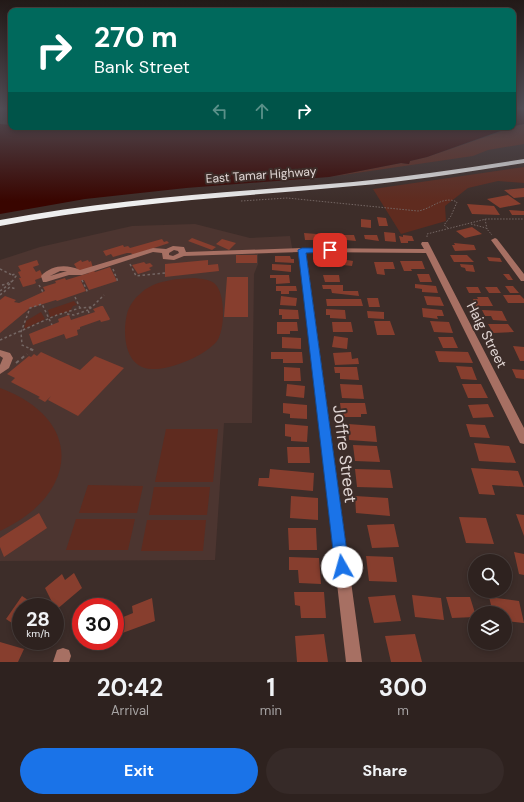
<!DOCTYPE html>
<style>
:root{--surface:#2e221f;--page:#362a28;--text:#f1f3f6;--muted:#a7a4a4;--line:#493f3d;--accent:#1a73e8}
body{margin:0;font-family:"DM Sans",sans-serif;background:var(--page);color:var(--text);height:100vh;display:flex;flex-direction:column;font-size:15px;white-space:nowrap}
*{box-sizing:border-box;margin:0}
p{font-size:13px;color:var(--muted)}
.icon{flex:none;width:22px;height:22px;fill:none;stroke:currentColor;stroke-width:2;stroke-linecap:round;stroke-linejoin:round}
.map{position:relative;height:662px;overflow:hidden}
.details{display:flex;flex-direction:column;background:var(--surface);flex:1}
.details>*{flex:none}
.top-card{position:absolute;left:8px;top:8px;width:508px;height:122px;border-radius:8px;box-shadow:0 2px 6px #0003,0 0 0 1px var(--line);background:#00695c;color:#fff;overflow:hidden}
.buttons{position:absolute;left:468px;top:554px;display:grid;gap:8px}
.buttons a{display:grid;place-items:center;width:44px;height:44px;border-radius:50%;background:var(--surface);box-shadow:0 2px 6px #0003,0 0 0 1px var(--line);font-size:20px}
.speed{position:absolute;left:12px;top:598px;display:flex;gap:8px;font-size:20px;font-weight:700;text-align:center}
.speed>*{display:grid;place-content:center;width:52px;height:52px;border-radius:50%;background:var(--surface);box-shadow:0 2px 6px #0003,0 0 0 1px var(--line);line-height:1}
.speed small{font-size:10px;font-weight:400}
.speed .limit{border:6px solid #d22;background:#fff;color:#111}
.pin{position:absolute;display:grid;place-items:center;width:34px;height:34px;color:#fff;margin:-17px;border-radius:8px;box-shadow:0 2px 6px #0006}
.me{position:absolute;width:44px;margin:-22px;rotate:353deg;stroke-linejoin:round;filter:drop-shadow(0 0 3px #0008)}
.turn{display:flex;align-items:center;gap:14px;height:84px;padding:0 20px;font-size:18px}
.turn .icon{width:52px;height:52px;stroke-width:2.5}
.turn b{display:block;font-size:28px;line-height:34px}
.lanes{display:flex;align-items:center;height:38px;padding:0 20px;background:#0003;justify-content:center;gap:20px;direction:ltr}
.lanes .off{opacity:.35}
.eta{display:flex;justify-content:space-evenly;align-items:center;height:68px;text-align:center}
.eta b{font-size:24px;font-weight:700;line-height:28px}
.button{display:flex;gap:8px;margin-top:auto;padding:8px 20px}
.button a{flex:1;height:46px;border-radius:24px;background:var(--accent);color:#fff;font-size:16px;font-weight:700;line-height:46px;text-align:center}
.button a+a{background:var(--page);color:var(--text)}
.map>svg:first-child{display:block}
.built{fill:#4c3530}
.green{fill:#5f2b1f}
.water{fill:#390500}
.building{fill:#873e2e}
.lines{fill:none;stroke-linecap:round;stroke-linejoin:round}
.path-far2{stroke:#746663;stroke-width:1;stroke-dasharray:1.5 1.5;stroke-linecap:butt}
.path-far1{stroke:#746663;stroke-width:1.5;stroke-dasharray:2.5 2.5;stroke-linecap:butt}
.path{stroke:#746663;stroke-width:2;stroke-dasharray:3.5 3.5;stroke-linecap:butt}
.minor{fill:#a77063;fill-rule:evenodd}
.highway{fill:#eee;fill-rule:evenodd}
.route{fill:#1a73e8;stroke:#114b97}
.labels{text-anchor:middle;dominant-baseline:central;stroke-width:4;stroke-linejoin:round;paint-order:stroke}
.far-street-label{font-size:12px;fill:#e1d6d4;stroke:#3d2d29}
.street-label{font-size:14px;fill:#e1d6d4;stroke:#3d2d29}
.near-street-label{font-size:17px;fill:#e1d6d4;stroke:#3d2d29}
</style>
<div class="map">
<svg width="524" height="662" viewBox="0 0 524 662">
<rect width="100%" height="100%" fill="#3d2d29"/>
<!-- built -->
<path class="built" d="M195 224 250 238 290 236 293 253 258 254V264L254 274 252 423H224L215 560 0 561V260L40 247 132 226Z"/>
<!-- green -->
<path class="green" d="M524 124V144L488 150 473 156 329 177 401 163 409 164 410 161 427 157 503 131V127H513Z
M524 167V183L498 181 468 188 445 206 446 221 401 234 373 189Z
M194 278C201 279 209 279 214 283 226 292 225 330 217 341 205 356 170 370 152 369 125 369 122 334 127 314 129 306 134 299 140 294 154 280 176 279 194 278Z
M74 301 77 305 73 306 70 311 50 317 48 310Z
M41 312 45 319 24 329 26 321Z
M0 388C86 420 78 495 0 531Z
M166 429H218L213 482H155Z
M88 485 143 486 137 513H79Z
M154 487H210L207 515H149Z
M76 519H135L128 550H66Z
M147 520H206L203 551H141Z"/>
<!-- water -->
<path class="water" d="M513 108H524V124L513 126Z
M0 124 11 125V127H120L132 128 157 127H503V130L427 157 410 161 409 164 401 163 329 177 186 188 85 199 0 214Z"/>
<!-- building -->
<path class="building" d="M524 188V197L514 198 504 190Z
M508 195 521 204 500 208 487 199Z
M467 204 494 206 500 215 472 214Z
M509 210 524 211V215H512Z
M377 217 386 218 388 226H379Z
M361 219 371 220V228L361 227Z
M472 227 482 234 465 238 456 231Z
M384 232 395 233 396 242 385 241Z
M304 233 317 234 318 240H305Z
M323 233H335V237H332L333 243H324Z
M345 235H354L356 241 346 240Z
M364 235H377L379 241 365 239Z
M403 235 412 236 414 241H408V243H401L399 236 403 237Z
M192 238 216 247 212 250 188 241Z
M162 239 164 242 167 241 169 243 133 255 131 253H127L113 257 111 254 106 256 103 251 123 245 124 247 128 246 130 248Z
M222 239 236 243 229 250 216 244Z
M454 243 474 245 476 250 455 251 452 245H455Z
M236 255H257V263H236Z
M450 255H467L474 262H454Z
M275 256H290L291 259H294V263L275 262Z
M487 257 500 258 502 262 489 261Z
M335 258 353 261 352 266 334 264Z
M37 260 39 265 33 267 36 272 40 270 43 277 35 280 36 283 34 284 23 287 19 278H21L18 272 21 271 18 266Z
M81 260 82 262 88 260 89 262 91 261 93 268 79 272 74 264Z
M208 260V265L218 264 219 271 165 277V264Z
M400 261H422L425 269H411L412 271H404Z
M144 262 146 264 150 263 153 266 149 268 151 270 138 274 132 265Z
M374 262H393L395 269H384L385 275 377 274Z
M272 264 291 265V272L272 270Z
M460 264 473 265 475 272 466 271 465 268 461 267Z
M110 267 117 281 89 290 84 280 81 281 86 291 57 301 56 300 30 308 0 333V300L5 296 16 300 14 302 19 303 45 291 43 287 56 283 55 281 65 278 66 280 89 273 88 271 93 269 95 272Z
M417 274H429L432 282H420Z
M503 274H509L513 280H508Z
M270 275H289L290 283 276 284V278H270Z
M323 275H339L340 282H325Z
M227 277H248V317H224Z
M415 284 436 286 438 293 422 292V289L415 288Z
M322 285H343V291H358L359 296 332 293 331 289H323Z
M276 286H296L297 291H289V294H281V291H276Z
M505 286H513L519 293H510Z
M466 287H478L481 293H469Z
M485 287H497L501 293H489Z
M503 295H520L524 299V303H508Z
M281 296 297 298 296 306 280 305Z
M424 296 440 297 444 306 427 305Z
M477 297H488L493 306H476L473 299H478Z
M367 298H378L380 307H369Z
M326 299H361L363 306H327Z
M101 306H103L110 319 109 320 101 322 100 320 80 327V329L77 330 78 335 66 339 64 334 33 345 29 334 59 322 58 319 69 315 71 320 95 312 93 309Z
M422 308 442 310 444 316H437L438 319 423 317Z
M279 309 298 310 299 319H282V315H279Z
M326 309 345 310 346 319 330 318V315H326Z
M482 310 502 311 507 321 493 320 491 316H485Z
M367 311 384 312V319L368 318Z
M374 321H390L395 335H377Z
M430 321 449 322 453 333 434 332Z
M277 322H297L298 331H290V334H277Z
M332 322H351L353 332H333Z
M488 324H508L514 332 493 333Z
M334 336 348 338 347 349 332 347Z
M282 337 301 338V349L282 348Z
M438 337H453L458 348H443Z
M513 346 524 347V361H520Z
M435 351 468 352 473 363 439 362Z
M41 352 80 370 95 356 124 368 78 416 48 400 51 396 45 402 38 398 40 397 11 382 15 378 7 374 29 356 31 357 34 354 37 356Z
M271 352H302L303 363H283V359H271Z
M351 352 352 359 358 358 359 364 335 365 333 353Z
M456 366 472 367 477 380 461 379Z
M284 367 300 368 301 381H284Z
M334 367H357L359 380 340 379V373H335Z
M512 369 524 370V379L516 378Z
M287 384 305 386 304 398 286 396Z
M340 384 362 385 364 399 342 398Z
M462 384H481L488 398H468Z
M283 403 307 405V419L290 418V414L283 413Z
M340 403H365L367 414H361V417H342Z
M488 404 494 417 473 418 468 405Z
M285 424 308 426 307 442 291 441V437L285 436Z
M348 424 375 426 377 442 349 440Z
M466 424 485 425 490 438 470 437Z
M474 443 509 446 516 463 479 461Z
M353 445 377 446 380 462 355 461Z
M287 447H309L310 463H288Z
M471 468 518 471 524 487 492 485 495 495 479 494Z
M270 469 314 473 313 491 258 486 259 478H269Z
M355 469 390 470 393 488 357 487Z
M291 496 318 498V520L290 518Z
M355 496 388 498 390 516 356 513Z
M39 513 47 528 4 557 0 547V538Z
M516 514 524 515V536Z
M459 517 486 518 494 544 466 543Z
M394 524 399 547 372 548 367 525Z
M288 528H316L317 550H289Z
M514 552 524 554V575L519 574Z
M366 556 393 557 397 582 369 581Z
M289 557 319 558 321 584 299 583 298 570H289Z
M74 573 82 588 56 610 45 588 62 574 65 580Z
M294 592H324L326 618H301L300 606 295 605Z
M395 595 401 621 374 623 368 597Z
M412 595 441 598 444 620 415 617Z
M22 596 37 606 36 607H21V629L6 619Z
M446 597H470L475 613V617L452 618Z
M489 597 519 601 524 623 505 621V613H493Z
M152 598 155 621 117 635 116 620 133 613 132 606Z
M324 634 328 662H297L295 636Z
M415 634 422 662H391L385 636Z
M0 642 24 649 18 662H0Z"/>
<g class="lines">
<!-- path-far2 -->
<path class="path-far2" d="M241 201 287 198 418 211C432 209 443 195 457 202L451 216 444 225 448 228
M485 219 487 229
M471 224 486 228 492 235
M427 237V234L486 219H524"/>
<!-- path-far1 -->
<path class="path-far1" d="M130 264 136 276 165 273
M0 269 12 275
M113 269 118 282
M82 280 88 293
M2 285 7 284 10 281 12 282
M39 285 43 292
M0 291 11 283 16 276 15 274 12 275
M0 295 10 287 16 289
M75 297 80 308
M89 313 88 310 92 307
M67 314 74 315 88 310
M0 340 57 315 80 308 92 307 104 295
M33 350 22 345 21 332 30 308 42 304 52 325"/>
<!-- path -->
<path class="path" d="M30 349 35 351
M16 363 27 354"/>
<!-- minor -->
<path class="minor" d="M495 238 497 239 524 274V281H521L491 240Z
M422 242H428L429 244 524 428V444L520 443 426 253 306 252 362 662H346L299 252 184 256 174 260 163 259 162 253 153 252 82 275H69L46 282H43L41 276C52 265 66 264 80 270L153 248 166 249 173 246 184 247 186 252 302 248 424 249 421 244ZM174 250 178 251 179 253 173 256 169 255V253ZM60 271H67L50 276Z
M0 350 10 353 13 358 9 368 0 374V365L3 358 0 356Z
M63 648 69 650 71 656 69 662H53L57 650Z"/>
<!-- highway -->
<path class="highway" d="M524 159V163C467 172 411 181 354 186 235 197 117 203 0 226V220C117 198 235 192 353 182 410 176 467 168 524 159Z"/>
</g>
<!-- sky -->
<linearGradient id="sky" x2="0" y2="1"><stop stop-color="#221917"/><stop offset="0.54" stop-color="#514c54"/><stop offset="1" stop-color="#514c54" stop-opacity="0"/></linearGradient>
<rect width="524" height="201" fill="url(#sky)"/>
<!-- route -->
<path class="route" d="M302 248H330L334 250 330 252 306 253 349 567 347 572 342 574 337 572 335 567 298 250Z"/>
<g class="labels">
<!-- far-street labels -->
<g class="far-street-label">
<text transform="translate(261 175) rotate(-4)">East Tamar Highway</text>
</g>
<!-- street labels -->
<g class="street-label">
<text transform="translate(487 335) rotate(63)">Haig Street</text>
</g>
<!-- near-street labels -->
<g class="near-street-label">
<text transform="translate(345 454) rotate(83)">Joffre Street</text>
</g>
</g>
</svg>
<div class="buttons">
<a><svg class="icon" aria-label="search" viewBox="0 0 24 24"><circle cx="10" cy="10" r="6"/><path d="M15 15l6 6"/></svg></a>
<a><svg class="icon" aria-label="layers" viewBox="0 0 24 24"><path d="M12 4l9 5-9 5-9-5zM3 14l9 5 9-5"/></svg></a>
</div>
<div class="speed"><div>28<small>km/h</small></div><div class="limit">30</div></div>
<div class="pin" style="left:330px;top:250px;background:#d93025"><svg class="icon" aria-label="arrive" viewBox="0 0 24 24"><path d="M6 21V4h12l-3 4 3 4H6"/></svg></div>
<svg class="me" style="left:342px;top:567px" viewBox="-20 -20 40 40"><circle r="19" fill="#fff"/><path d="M0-13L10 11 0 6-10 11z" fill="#1a73e8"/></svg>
<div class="top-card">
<div class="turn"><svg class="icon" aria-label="right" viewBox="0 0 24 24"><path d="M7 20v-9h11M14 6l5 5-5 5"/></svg><div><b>270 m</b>Bank Street</div></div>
<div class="lanes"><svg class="icon off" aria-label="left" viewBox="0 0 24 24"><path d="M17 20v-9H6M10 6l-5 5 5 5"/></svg><svg class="icon off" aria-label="ahead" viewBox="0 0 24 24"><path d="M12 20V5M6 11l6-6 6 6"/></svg><svg class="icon" aria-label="right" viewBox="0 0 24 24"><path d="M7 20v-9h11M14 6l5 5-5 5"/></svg></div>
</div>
</div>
<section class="details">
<div class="eta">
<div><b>20:42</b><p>Arrival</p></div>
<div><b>1</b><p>min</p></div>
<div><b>300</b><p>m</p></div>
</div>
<div class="button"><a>Exit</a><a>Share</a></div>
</section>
